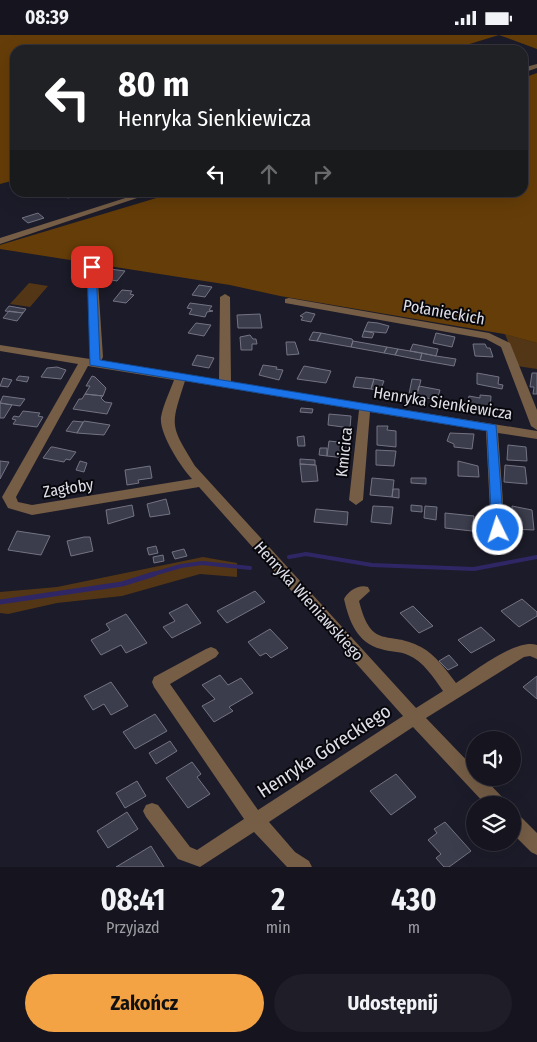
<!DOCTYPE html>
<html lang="pl">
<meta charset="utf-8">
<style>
:root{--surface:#15141f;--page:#1e1d28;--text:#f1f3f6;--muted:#9d9ea4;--line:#34333d;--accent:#f4a344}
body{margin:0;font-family:"Fira Sans Condensed",sans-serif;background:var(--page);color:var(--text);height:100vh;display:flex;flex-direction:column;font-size:19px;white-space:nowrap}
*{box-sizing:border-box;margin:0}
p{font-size:16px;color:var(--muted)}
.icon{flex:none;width:28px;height:28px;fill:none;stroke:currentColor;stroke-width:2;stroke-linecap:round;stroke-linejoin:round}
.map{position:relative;height:832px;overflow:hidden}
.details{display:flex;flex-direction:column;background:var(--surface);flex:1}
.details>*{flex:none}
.guide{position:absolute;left:10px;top:10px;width:518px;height:152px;border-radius:15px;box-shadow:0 5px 20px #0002,0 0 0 1px var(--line);background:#202124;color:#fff;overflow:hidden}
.buttons{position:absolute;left:466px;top:696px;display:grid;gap:10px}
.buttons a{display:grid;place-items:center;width:55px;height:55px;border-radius:50%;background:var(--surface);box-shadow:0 5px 20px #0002,0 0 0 1px var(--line);font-size:25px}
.pin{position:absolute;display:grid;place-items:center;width:42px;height:42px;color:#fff;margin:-21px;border-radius:10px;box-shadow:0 2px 8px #0006}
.me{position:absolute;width:55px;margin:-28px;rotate:356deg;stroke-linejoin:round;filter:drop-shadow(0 0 4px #0008)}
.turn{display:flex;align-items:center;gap:18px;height:105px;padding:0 25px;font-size:22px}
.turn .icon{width:65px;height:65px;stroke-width:2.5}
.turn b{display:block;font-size:35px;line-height:42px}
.lanes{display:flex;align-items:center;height:48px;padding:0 25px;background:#0003;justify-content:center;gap:25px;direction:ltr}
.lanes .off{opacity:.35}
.eta{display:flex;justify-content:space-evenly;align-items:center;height:85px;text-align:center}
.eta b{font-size:30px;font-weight:700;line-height:35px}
.cta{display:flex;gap:10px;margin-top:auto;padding:10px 25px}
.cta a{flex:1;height:58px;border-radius:30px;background:var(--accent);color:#111;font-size:20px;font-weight:700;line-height:58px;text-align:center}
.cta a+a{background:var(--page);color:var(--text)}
.status{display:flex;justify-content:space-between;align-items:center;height:35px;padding:0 25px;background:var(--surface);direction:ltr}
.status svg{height:14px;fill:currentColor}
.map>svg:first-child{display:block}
.green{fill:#533615}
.forest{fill:#653d08}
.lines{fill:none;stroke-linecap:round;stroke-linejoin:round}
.stream-far1{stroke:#2f2765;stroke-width:4}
.stream{stroke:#2f2765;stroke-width:5}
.building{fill:#3c3d4c;stroke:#737384}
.minor{fill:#755d46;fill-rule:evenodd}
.route{fill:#1a73e8;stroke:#114b97}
.labels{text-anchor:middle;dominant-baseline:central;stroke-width:4;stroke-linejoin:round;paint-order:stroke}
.street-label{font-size:16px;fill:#e0e0ea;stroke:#07070c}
.near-street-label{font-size:19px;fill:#e0e0ea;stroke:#07070c}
</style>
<div class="status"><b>08:39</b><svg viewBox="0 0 49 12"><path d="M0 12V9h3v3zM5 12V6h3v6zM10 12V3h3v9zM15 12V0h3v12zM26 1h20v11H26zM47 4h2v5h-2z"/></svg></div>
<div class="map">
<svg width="537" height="832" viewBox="0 0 537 832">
<rect width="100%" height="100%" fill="#1c1b29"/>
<!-- green -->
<path class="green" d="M29 248 48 251 30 272 10 269Z
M505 299 537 308V334L517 331Z
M203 522 237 528V542L200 539 122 561 57 568 8 579 0 578V557L57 552Z"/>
<!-- forest -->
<path class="forest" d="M0 0H537V14L499 0 450 15H15V145L0 149Z
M537 38V308L504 299 280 261 230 250 0 214V210L173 158H522L523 43Z"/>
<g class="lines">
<!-- stream-far1 -->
<path class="stream-far1" d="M289 522 306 519 372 530 474 534 537 522
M150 540 181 531 202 528 250 533"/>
<!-- stream -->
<path class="stream" d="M0 567 122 549 154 539"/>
</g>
<!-- building -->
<path class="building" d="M67 158H78L80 159 68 163 63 159Z
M38 178 44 183 28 188 22 183Z
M110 234 125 236 117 246 106 244 110 239 107 238Z
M199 250 212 252 205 262 192 260Z
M122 255 132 256 130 259 134 260 126 268 113 266Z
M190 268 212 271 209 275 213 276 207 277 205 282 189 279 192 274 187 273Z
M9 271 26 274 23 278 5 276Z
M9 276 23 278 17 286 3 283Z
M306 277 315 279 311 287 301 285 303 282 300 281Z
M260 279 262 293H238L237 280Z
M368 287 378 288 389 291 386 298 364 296Z
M196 288 211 290 204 301 188 298Z
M364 296 374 298 372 303 362 302Z
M313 297 321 298 317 306 309 305Z
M321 298 352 304 353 306 351 312 317 306Z
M436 298 455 302 452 312 433 308Z
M250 300 253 304H256L257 309H252V315H241L240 302Z
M353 306 387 312 384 318 351 312Z
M286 307H295L299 319 287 320Z
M413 309 438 314 436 321 410 316Z
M473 309H485L487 313H490L493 322 475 321Z
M387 312 398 314 395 320 384 318Z
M398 314 422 318 420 325 395 320Z
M422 318 436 321 456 324 454 331 420 325Z
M197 320 214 323 209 333 192 330Z
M263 330 277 332 276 334 283 335 279 345 259 340Z
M304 331 331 336 326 348 297 344Z
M57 332 66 335 61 344 41 342 47 333Z
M477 338 499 342 498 349 503 350 502 354 477 349Z
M532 338H537V359H533L534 352H530Z
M19 341 28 342H29L27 347 16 345Z
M92 341 95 342 106 353 103 361 85 359 90 351H86Z
M356 342 374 344 371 354 353 352Z
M3 343 12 345 8 352 0 351Z
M374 344 384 346 380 356 371 354Z
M412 344 421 345 417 360 409 359Z
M419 351 440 355 437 365 416 361Z
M85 359 103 361 101 363 105 367 112 368 107 379 73 374 79 364H82Z
M480 360 491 361 490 375 467 371 469 361 480 363Z
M3 361 25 364 20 371 0 368Z
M0 368 12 370 4 383H0Z
M301 373 313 374 312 378 300 377Z
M23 376 40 378 38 381 43 382 37 392 13 389 16 385 12 384 14 381 19 382Z
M329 379 351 381 350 393 328 390Z
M73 386 83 387 77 398 66 396Z
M84 386 110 390 104 400 77 398Z
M377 391H388L387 395 396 396V412L377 410Z
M450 398 474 399 472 414 454 412V409L447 406Z
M304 401 305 411H298L297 402Z
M329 406 348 408 346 423 327 421Z
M508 410 526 412 527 426 507 425Z
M51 412H53L76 417 70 425 66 424 64 427 43 423Z
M320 413H327V421L319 420Z
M376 415 396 416 394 431 376 430Z
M300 424 315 425V430L300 429Z
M0 426 9 427 0 444Z
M80 426 87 428 84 437 76 435Z
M458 426 478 431 479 442 458 441Z
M300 429 316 430 318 446 302 447Z
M505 430 525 432 527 449 504 447Z
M150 431 152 443 138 445 139 448 127 450 125 435Z
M372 443 394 445 392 462 370 460Z
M411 443H426V449L411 448Z
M393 454H399V463L392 462Z
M166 464 170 479 150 482 147 469Z
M132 470 134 481 108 489 106 475Z
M411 470 422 471V477L411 476Z
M373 471 393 472 391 489 371 487Z
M425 471 437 472 436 485 424 483Z
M512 471 532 475 534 495 513 494Z
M316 474 348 477 347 490 314 487Z
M445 478 474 481 472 496 445 493Z
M17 496 50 501 41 520 8 515Z
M84 502H90L93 516 71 521 67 506Z
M156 511 158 518 149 520 147 513Z
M184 514 187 521 175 524 172 517Z
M163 520 164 526 154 528 153 522Z
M255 556 265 567 227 588 217 576Z
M522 564 537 577V581L519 592 501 576Z
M187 569 201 588 172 603 163 592 175 586 169 578Z
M413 571 433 591 419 598 400 578Z
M126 579 147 608 126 618 121 610 101 620 91 605 110 595 106 589Z
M481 592 495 605 471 618 458 605Z
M270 594 288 613 271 623 266 618 260 621 248 607Z
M449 620 458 630 448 635 439 626Z
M220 640 228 650 241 643 253 658 229 672 233 676 214 687 202 671 215 664 202 650Z
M537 641V664L523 652Z
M111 647 128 671 111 680 104 669 93 675 84 661Z
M155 679 167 696 135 714 123 697Z
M170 706 177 716 156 729 149 718Z
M192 727 201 739 197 742 210 759 188 773 166 743Z
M396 739 416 762 391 780 370 756Z
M137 746 146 761 125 773 116 758Z
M127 777 138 794 108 813 97 796Z
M445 787 471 816 449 832H444L436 823 441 819 428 805 437 798 434 794Z
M151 811 164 832H116Z"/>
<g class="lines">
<!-- minor -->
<path class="minor" d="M537 29V33L522 38V33Z
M141 158H152L0 209V203Z
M92 229 97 232 103 322 101 326 219 345 220 262 225 259 230 262 231 347 537 396V404L498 398 505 495 503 498H493L491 495 486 396 370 377 363 465 356 470 349 465 359 375 185 346C170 392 170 390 195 431L416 673 443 656C434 643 423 626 408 620 400 616 390 617 381 614 357 608 349 586 344 564 348 556 359 549 368 552L370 556 359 566C372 617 388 594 421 612 436 620 446 635 456 648 474 637 516 603 537 610V624L530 621 524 622 426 683 475 734V742H483L504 764 507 770H486L413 692 269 787 295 817 309 826 312 832H287L254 797 200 832 178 824 146 782 143 776 146 770 152 768 158 770 190 812 197 815 244 784 154 652 152 647 154 642 206 614 211 612 216 614 219 618 216 622 170 649 258 775 403 681 199 452 32 480 8 473 2 462 78 329 0 316V310L90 324 87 232ZM88 331 174 345C170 356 163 370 161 382 159 399 181 432 192 444L32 470 18 467 16 462Z
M289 263 489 298 510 308 537 375V395L531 391 501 312 486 304 285 268V264Z
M512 777 518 779 537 798V820L531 817 512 798Z"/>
</g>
<!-- route -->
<path class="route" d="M92 229 96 232 100 325 496 390 504 495 503 498 498 500 492 495 487 396 90 330 87 232Z"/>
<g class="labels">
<!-- street labels -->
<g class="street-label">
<text transform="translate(444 277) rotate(10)">Połanieckich</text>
<text transform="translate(443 368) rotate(9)">Henryka Sienkiewicza</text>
<text transform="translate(344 417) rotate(-84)">Kmicica</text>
<text transform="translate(68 453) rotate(-9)">Zagłoby</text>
<text transform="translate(309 566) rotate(48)">Henryka Wieniawskiego</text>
</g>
<!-- near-street labels -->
<g class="near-street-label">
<text transform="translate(324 716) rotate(-33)">Henryka Góreckiego</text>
</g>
</g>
</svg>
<div class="buttons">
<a><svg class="icon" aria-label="sound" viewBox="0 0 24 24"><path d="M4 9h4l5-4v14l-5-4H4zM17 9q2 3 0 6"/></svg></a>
<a><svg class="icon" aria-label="layers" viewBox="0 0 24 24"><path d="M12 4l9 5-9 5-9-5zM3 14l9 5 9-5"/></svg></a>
</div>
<div class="pin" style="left:92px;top:232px;background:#d93025"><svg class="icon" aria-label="arrive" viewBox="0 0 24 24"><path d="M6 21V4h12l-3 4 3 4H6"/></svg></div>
<svg class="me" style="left:498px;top:495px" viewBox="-20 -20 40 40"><circle r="17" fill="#1a73e8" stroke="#fff" stroke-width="3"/><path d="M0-11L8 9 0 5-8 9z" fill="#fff"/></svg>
<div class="guide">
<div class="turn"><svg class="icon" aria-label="left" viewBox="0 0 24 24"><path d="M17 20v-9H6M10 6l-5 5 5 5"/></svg><div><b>80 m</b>Henryka Sienkiewicza</div></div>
<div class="lanes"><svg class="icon" aria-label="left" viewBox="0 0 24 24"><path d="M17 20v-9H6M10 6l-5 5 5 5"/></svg><svg class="icon off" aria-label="ahead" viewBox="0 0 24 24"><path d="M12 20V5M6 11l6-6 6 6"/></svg><svg class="icon off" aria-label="right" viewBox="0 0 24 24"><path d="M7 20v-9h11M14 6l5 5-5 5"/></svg></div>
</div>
</div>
<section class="details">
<div class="eta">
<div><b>08:41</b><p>Przyjazd</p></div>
<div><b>2</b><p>min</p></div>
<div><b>430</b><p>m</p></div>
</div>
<div class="cta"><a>Zakończ</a><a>Udostępnij</a></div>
</section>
